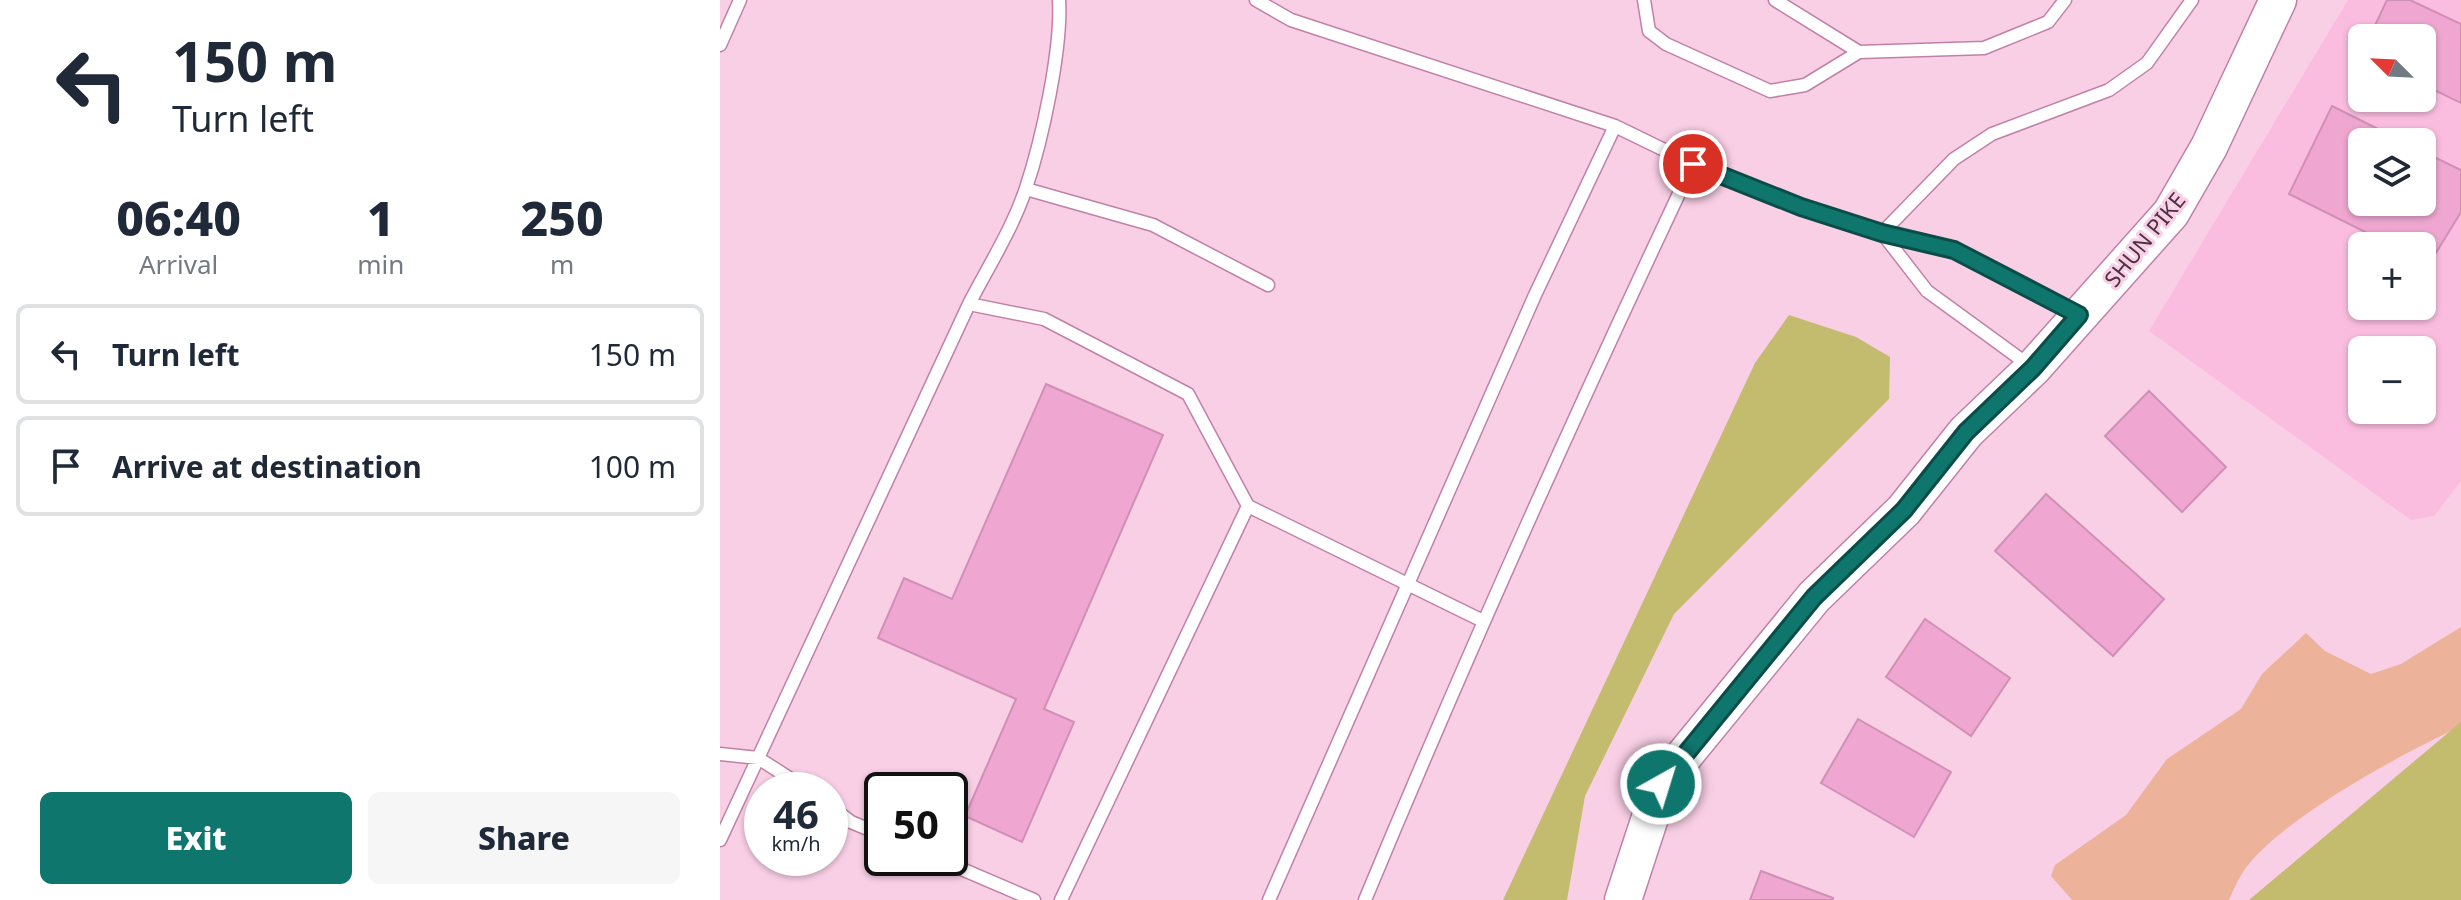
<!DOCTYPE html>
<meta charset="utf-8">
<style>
:root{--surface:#fff;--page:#f6f6f7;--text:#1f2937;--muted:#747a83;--line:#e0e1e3;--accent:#0f766e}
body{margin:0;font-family:"Noto Sans",sans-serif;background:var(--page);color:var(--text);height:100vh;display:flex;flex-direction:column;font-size:30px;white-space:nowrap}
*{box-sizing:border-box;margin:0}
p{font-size:26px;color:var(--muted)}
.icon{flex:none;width:44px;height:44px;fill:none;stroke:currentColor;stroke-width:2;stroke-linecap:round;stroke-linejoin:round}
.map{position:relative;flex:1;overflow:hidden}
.drawer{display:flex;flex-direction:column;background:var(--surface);width:720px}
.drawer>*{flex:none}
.top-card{background:#fff;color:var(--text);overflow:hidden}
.needle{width:52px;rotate:294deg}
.controls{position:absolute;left:1628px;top:24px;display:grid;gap:16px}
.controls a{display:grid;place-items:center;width:88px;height:88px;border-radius:12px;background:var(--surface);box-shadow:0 2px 6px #0004;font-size:40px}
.speed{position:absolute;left:24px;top:772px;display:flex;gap:16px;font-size:40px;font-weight:700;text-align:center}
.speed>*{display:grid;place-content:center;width:104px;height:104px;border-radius:50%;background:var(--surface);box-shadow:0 2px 6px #0004;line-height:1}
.speed small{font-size:20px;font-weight:400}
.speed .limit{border:4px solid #111;border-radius:12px;background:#fff;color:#111}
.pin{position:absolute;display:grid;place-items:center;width:68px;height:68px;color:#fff;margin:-34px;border:4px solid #fff;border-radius:50%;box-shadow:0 2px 8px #0007}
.me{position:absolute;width:88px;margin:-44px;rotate:39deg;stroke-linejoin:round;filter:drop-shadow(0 0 6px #0008)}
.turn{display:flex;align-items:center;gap:28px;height:168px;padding:0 40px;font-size:36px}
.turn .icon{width:104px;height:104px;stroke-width:2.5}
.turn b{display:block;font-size:56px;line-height:68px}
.eta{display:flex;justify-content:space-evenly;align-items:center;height:136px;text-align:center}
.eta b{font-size:48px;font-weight:800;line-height:56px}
.button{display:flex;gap:16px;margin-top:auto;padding:16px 40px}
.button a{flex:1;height:92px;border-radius:12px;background:var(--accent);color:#fff;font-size:32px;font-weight:800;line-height:92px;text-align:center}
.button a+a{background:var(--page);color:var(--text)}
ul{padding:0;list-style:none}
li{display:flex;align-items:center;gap:24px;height:100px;margin:0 16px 12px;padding:0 24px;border:4px solid var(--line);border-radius:12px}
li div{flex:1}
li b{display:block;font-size:30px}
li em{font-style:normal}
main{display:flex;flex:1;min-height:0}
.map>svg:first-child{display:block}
.built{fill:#fabde0;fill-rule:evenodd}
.green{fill:#edb29a}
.water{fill:#c3bb6d}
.building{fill:#efa7d1;stroke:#d18fb6;stroke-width:2}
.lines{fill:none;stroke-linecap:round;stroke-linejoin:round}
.lane-casing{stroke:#c181a7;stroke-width:15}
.secondary-casing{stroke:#c181a7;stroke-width:39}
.lane{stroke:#fff;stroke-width:12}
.secondary{stroke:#fff;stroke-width:36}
.route-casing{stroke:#0a4d48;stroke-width:20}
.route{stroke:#0f766e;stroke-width:14}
.labels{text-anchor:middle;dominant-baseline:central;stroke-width:6;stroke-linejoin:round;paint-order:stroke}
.street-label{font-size:22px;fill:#4c3141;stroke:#f9cfe6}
</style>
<main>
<section class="drawer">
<div class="top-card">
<div class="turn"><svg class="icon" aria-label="left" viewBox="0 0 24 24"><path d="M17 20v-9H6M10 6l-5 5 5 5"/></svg><div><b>150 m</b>Turn left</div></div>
</div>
<div class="eta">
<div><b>06:40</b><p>Arrival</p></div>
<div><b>1</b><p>min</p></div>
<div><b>250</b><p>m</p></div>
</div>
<ul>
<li><svg class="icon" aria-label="left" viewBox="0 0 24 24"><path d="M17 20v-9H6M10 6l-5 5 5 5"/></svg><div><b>Turn left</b></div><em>150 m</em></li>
<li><svg class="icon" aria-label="arrive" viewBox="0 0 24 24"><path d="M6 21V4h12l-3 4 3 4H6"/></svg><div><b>Arrive at destination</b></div><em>100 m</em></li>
</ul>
<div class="button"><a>Exit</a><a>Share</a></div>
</section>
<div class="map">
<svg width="1741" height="900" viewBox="0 0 1741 900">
<rect width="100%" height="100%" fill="#f9cfe6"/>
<!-- built -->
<path class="built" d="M1628 0H1741V481L1714 516 1691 520 1429 331ZM1642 38H1702V98H1642ZM1642 142H1702V202H1642ZM1642 246H1702V306H1642ZM1642 350H1702V410H1642Z"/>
<!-- green -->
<path class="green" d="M1741 627V726C1682 754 1559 819 1523 872 1517 881 1513 891 1509 900H1352L1331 876 1335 865 1406 815 1447 759 1521 709 1542 674 1586 633 1605 651 1651 674 1681 664Z"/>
<!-- water -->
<path class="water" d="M1069 315 1136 337 1170 357 1169 399 954 614 865 796 847 900H783L1035 363Z
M1741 722V900H1529Z"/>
<!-- building -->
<path class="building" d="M1667 0H1690L1741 24V103L1702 84V38H1649Z
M1612 106 1684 142H1642V202H1702V151L1741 170V212L1711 261 1702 255V246H1689L1672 233 1667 243 1569 194Z
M326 384 443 435 324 709 354 722 302 842 245 816 296 699 158 638 184 578 232 599Z
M1429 391 1506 467 1462 512 1385 436Z
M1326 494 1444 599 1393 656 1275 551Z
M1205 619 1290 678 1251 736 1166 677Z
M1138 719 1231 772 1194 837 1101 783Z
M1041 871 1113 898V900H1030Z"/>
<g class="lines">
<defs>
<path id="lane" d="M536 0 571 20 895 126 973 164 1081 207 1162 233 1234 250 1356 313
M924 0 929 31 946 44 1050 91 1085 85 1139 52 1264 48 1328 22 1345 0
M1055 0 1139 52
M0 45 20 0
M306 189 433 225 548 285
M1162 233 1234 159 1272 134 1389 90 1427 63 1472 0
M1162 233 1207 291 1310 366
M249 304C268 267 293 228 306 188 322 140 342 49 339 0
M528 506 763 621
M0 754 38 758 88 790
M110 806 131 822 162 835
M0 840 249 304 324 319 468 394 528 506 341 900
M216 858 314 900
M549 900 815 295 895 126
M645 900C748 652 858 407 973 164"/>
<path id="secondary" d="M903 900 941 784 1094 597 1184 510 1246 432 1313 368 1451 213 1489 147 1558 0"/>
</defs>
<!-- lane casing -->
<use href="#lane" class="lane-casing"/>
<!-- secondary casing -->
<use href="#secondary" class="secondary-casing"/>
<!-- lane -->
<use href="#lane" class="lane"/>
<!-- secondary -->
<use href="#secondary" class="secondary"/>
</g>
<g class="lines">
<defs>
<path id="route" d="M941 784 1094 597 1184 510 1246 432 1313 368 1359 315 1234 250 1162 233 1081 207 973 164"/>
</defs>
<!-- route casing -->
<use href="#route" class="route-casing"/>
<!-- route -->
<use href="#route" class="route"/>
</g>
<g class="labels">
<!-- street labels -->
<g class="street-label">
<text transform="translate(1424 239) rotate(-51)">SHUN PIKE</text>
</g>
</g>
</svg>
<div class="controls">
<a><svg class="needle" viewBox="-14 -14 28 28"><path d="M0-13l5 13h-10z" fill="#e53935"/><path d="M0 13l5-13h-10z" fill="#747a83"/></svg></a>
<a><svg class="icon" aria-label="layers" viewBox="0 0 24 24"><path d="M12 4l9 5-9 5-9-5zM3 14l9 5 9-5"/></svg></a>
<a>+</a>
<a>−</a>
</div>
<div class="speed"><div>46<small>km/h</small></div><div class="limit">50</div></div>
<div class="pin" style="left:973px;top:164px;background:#d93025"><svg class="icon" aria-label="arrive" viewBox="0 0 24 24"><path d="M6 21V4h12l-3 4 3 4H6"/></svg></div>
<svg class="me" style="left:941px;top:784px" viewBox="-20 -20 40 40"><circle r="17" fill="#0f766e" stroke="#fff" stroke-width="3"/><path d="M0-11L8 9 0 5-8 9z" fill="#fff"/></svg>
</div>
</main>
